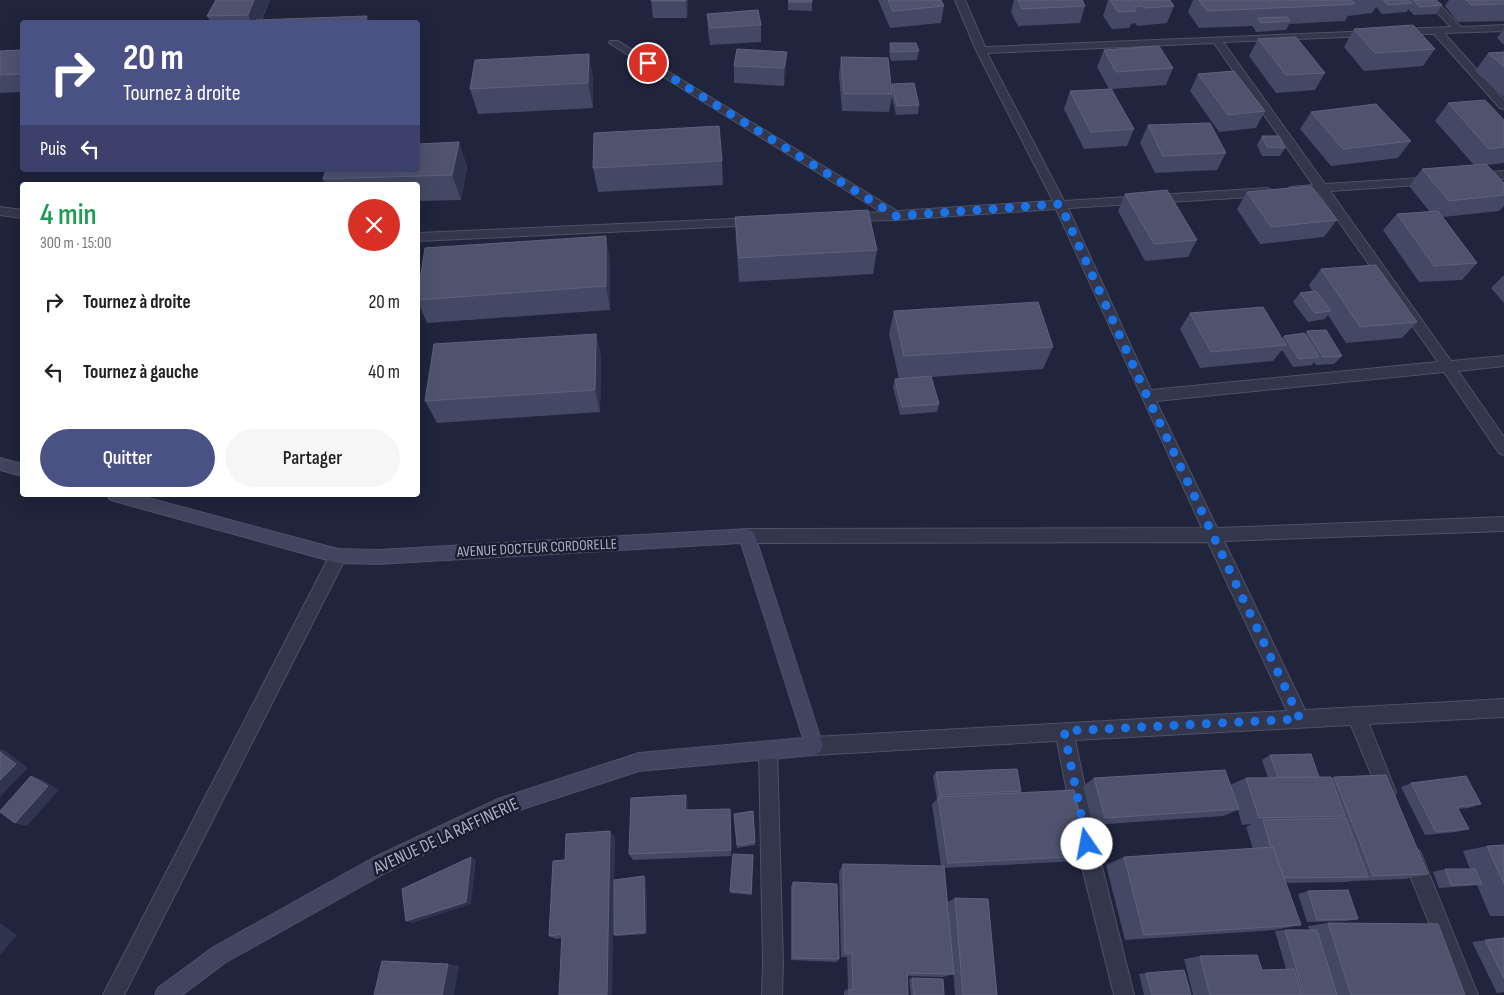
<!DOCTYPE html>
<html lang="fr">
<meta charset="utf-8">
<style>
:root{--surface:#fff;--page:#f6f6f6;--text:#222;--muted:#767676;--accent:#4a5285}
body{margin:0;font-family:"Sofia Sans Condensed",sans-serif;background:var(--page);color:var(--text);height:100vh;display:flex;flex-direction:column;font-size:19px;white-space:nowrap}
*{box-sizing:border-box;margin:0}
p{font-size:16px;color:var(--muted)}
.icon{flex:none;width:28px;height:28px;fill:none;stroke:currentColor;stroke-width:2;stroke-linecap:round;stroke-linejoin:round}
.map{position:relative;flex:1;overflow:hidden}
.drawer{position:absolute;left:20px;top:182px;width:400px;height:315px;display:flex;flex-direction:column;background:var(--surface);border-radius:5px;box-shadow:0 5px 20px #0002}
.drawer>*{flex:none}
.top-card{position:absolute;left:20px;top:20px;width:400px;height:152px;border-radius:5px;box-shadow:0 5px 20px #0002;background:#4a5285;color:#fff;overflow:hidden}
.pin{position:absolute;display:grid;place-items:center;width:42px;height:42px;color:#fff;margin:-21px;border:2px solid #fff;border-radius:50%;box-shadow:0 1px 5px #0007}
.me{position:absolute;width:55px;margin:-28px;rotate:348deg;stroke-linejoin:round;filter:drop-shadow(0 0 4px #0008)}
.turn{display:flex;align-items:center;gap:18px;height:105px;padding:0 20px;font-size:22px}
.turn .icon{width:65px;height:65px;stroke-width:2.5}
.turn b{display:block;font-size:35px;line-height:42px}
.then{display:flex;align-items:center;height:48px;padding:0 20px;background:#0003;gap:10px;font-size:19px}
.round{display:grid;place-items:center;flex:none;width:52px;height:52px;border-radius:26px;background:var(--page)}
.overview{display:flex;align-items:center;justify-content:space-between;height:85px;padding:0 20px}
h1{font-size:30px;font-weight:600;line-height:38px;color:#1e9e55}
.action{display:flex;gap:10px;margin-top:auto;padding:10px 20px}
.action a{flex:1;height:58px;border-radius:30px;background:var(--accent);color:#fff;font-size:20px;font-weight:600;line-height:58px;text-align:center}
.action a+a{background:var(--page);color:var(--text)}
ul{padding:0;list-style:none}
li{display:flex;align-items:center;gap:15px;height:70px;padding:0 20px}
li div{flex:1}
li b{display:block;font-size:19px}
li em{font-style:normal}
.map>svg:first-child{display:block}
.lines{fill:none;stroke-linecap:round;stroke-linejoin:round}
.street-casing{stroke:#4e5266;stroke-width:2}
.secondary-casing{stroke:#4e5266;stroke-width:2}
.street{fill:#34374c;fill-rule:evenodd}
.secondary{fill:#41455f;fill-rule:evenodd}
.wall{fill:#434864}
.shaded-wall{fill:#30354f}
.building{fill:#4f536e;stroke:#5e627c}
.route{stroke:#1a73e8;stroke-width:9;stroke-dasharray:0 16.2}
.labels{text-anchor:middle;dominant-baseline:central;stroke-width:5;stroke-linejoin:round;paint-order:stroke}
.street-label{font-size:15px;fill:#aeb2c8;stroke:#191d30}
.near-street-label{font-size:18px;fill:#aeb2c8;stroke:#191d30}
</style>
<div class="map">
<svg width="1504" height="995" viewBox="0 0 1504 995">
<rect width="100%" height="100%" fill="#20243c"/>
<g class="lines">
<defs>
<path id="street" d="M955 0H965L985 47 1375 31V35L1372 36 1223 42 1325 184 1437 177 1439 180 1433 184 1330 191 1451 361 1504 356V366L1458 371 1504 437V455L1499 453 1444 372 1156 401 1217 528 1504 517V531L1224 541 1305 710 1504 699V717L1369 724 1396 792 1393 798 1387 801 1381 798 1351 725 1075 740 1101 863 1134 995H1114L1081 863 1057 741 814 755 808 752 805 746 808 740 814 737 1287 711 1208 542 747 543 742 541 739 536 742 531 747 529 1202 528 1056 209 896 220 845 221 843 218 845 215 849 214 881 212 609 43 610 41H618L897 211 1053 201 976 50ZM1214 43 1313 185 1290 187 1288 190 1290 193 1318 192 1438 362 1151 390 1068 208 1268 196 1274 192 1268 188 1064 201 987 53Z
M1425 0H1435L1461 27 1504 25V31L1444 33 1504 100V109L1500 108 1434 34H1394L1392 32 1397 29 1451 27Z
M1504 171V179L1478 181 1472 177 1478 173Z
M0 207 22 210V218L0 215Z
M754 218 758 219 760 222 758 225 418 241V233Z
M338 549 344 551 346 556 344 561 124 995H103L332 551Z
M768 741 774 744 777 750 783 963 782 995H762L763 963 759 750 762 744Z
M1413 848 1420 851 1478 995H1458L1403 858 1406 851Z"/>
<path id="secondary" d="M0 458 22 464V476L0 470Z
M107 495H137L338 549 378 550 747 529 752 531 755 536 823 746 820 752 814 755 639 771 501 816 387 872 226 962 182 995H155L158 988 212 948 373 858 498 799 639 753 803 738 741 543 378 564 338 563 114 501 109 499Z"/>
</defs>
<!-- street casing -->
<use href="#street" class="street-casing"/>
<!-- secondary casing -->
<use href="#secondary" class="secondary-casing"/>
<!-- street -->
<use href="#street" class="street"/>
<!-- secondary -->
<use href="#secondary" class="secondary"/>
</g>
<!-- wall -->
<path class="wall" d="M216 0H270L262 20 370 22H211L207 16Z
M651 0H688L687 18H653Z
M788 0H812V11L788 10Z
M878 0H941L944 6 941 23 890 28Z
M1014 0H1082L1085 6 1080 23 1018 26 1011 12Z
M1108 0H1170L1174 6 1167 23 1137 26 1135 23 1131 24 1129 28 1112 29 1103 16Z
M1193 0H1436L1442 5 1436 14 1414 15 1408 9 1407 12 1382 14 1376 7 1372 13 1349 16 1348 15 1345 21 1289 24 1286 30 1256 32 1253 27V26L1199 28 1188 12Z
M1449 0H1504V21L1458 22 1445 6Z
M707 14 761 25V42L710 45 708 31Z
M1504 28V45L1497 38Z
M1354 29 1435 49 1423 66 1364 71 1344 47Z
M1258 39 1325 73 1315 90 1276 93 1249 56Z
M890 43 919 51 917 60 891 61 889 52Z
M737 49 786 69 784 86 734 83V66Z
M22 50V92L0 93V51Z
M1104 50 1173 68 1166 85 1112 89 1134 129 1127 146 1084 149 1064 109 1070 91 1109 89 1097 67Z
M1504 52V97L1475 71 1488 53Z
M589 54 593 79V108L478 114 470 89Z
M841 57 891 88 892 84 919 105 918 114 896 115 892 97 889 112 842 111 839 75Z
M1198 74 1265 111 1256 128 1219 132 1190 91Z
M1448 103 1504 120V163L1487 165 1504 183V206L1499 211 1443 217 1477 263 1462 280 1419 282 1383 230 1397 214 1430 212 1409 186 1422 169 1474 165 1435 121Z
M1311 112 1411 141 1398 158 1331 166 1300 129Z
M1148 125 1226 153 1217 170 1155 173 1140 143Z
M1262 136 1285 148 1280 156H1262L1257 145Z
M459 142 467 167 461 200 418 201V185H325L323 179Z
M722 161 723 185 598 192 593 168Z
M92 170H113L92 171Z
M1247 192 1337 220 1324 237 1260 244 1237 209Z
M1125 194 1197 240 1188 257 1145 261 1118 211Z
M735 217 877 250 873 274 739 282 736 241Z
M610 260V310L427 323 418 302V293Z
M1321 269 1417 322 1402 338 1346 343 1328 315 1325 319 1308 322 1293 302 1300 293 1312 291 1309 285Z
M1504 275V303L1491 288Z
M894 311 1053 347 1043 369 931 377 939 404 937 412 900 415 893 387 895 379H899L889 334Z
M1190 313 1282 339 1284 336 1305 335 1307 331 1342 356 1334 364 1316 365 1314 362 1312 365 1293 367 1282 350 1273 361 1200 368 1180 329Z
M596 334 601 357 600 412 437 423 425 401Z
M1270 755 1319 777 1331 778 1334 777 1428 874 1405 879 1352 881 1347 882 1285 883 1301 925 1274 930 1125 940 1106 865 1124 857 1253 849 1246 827 1252 824 1242 825 1238 810 1223 816 1093 825 1083 786 1094 778 1230 785 1246 778H1268L1262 760Z
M936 772 1021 791 1019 793 1089 856 1078 861 944 868 954 974 943 977 907 976 908 995H844V991L848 989 847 957H841L839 872 843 864 941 866 932 804 937 799 933 776Z
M1411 783 1481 804 1469 808 1458 809 1469 829 1456 832 1425 835 1401 787Z
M688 803V810L731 816V856L633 860 629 854Z
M753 811 755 845 737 848 734 814Z
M615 837 614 880 644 876 646 879 647 934 616 936 614 935V889L562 938 556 939 549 936 565 860Z
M1504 845V916H1490L1477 885 1469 886 1439 888 1433 872 1445 869H1470L1463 851 1487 846Z
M753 855 752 895 730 893V891Z
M793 882 839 959 836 962 791 960V887Z
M1308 891 1358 919 1347 921 1307 922 1298 894Z
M955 898 997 995H955L948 902Z
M1328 923 1465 995H1193L1184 959 1200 956 1262 970 1286 969 1275 931 1285 930H1310L1308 926Z
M1504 938V992L1497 993 1472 942Z
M1146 973 1191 995H1144L1139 974Z
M912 978 944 995H911L909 979Z"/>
<!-- shaded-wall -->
<path class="shaded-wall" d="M254 0H270L260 22H251L248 15Z
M686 0H688L687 18 686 1Z
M367 16 370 22H365Z
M787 52 786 69 784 86V68Z
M589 54 593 79V108L588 83Z
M459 142 467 167 461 200 452 175Z
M606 236 610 260V310L606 286Z
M596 334 601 357 600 412 595 390Z
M0 749 4 750 28 768 0 797Z
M31 776 43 780 59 790 27 826 15 823Z
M686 795 688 803V817L685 810Z
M730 809 731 816V856V850Z
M610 831 615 837 612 995H607Z
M471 857 476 860 471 904 412 923 406 921Z
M644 876 646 879 647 934 645 932Z
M0 923 17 935 0 955Z
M448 964 459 966 454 995H442Z"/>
<!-- building -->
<path class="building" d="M216 0H254L248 15 207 16Z
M651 0H686V1H651Z
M789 0H812V2H789Z
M888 0H941L944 6 893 11Z
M1018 0H1082L1085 6 1022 9Z
M1110 0H1170L1174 6 1144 8 1142 6 1134 7 1136 11 1118 12Z
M1199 0H1267L1274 8 1207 11Z
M1269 0H1351L1355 4 1276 8Z
M1383 0H1409L1412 3 1388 5Z
M1413 0H1436L1442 5 1420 7Z
M1466 0H1504V4L1471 5Z
M758 10 761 25 710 28 707 14Z
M367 16 365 22H255L256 20Z
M1287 17 1290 21 1261 23 1257 18Z
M1413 25 1435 49 1375 53 1354 29Z
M1296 37 1325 73 1286 75 1258 39Z
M890 43H916L919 51 892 52Z
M1159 46 1173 68 1116 72 1104 50Z
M737 49 787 52 784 68 734 66Z
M22 50V74L0 75V51Z
M1504 52V67L1488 53Z
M589 54 588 83 470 89 475 60Z
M841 57 888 58 892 94H844Z
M1234 71 1265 111 1228 115 1198 74Z
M914 83 919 105 897 106 892 84Z
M1111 89 1134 129 1091 132 1070 91Z
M1485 100 1504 120V147L1489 149 1448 103Z
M1376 104 1411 141 1343 149 1311 112Z
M1210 123 1226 153 1163 156 1148 125Z
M719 126 722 161 593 168 594 133Z
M1262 136H1279L1285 148 1267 147Z
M459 142 452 175 323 179 326 170H418V144Z
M1486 164 1504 183V195L1449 201 1422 169Z
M1311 186 1337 220 1271 227 1247 192Z
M1167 190 1197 240 1154 244 1125 194Z
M868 210 877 250 739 258 735 217Z
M1438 211 1477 263 1434 266 1397 214Z
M606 236V286L418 300V293L425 248Z
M1376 265 1417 322 1360 327 1321 269Z
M1316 291 1331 311 1315 313 1300 293Z
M1038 302 1053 347 904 356 894 311Z
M1263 307 1286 345 1211 352 1190 313Z
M1326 330 1342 356 1323 357 1307 331Z
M1304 333 1319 357 1299 359 1284 336Z
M596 334 595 390 425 401 434 344Z
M931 376 939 404 902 407 895 379Z
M0 752 16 764 0 780Z
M1311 754 1319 777H1278L1270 755Z
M1017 769 1021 791 940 795 936 772Z
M1225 770 1239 809 1105 818 1094 778Z
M1386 775 1428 874 1373 876 1334 777Z
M31 776 48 786 15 823 0 812V811Z
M1466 776 1481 804 1457 807 1469 829 1436 832 1411 783Z
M1331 777 1345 816 1259 818 1246 778Z
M1074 790 1089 856 948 863 938 797Z
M686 795 685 810 730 809 731 850 629 854 631 798Z
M753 811 755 842 737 845 734 814Z
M1346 818 1368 877 1284 878 1273 847 1271 848 1263 820Z
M610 831 607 995H559L562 934 549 936 553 861 565 860 566 834Z
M1504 845V884L1487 846Z
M1273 847 1301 925 1144 935 1124 857Z
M733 854 753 855 751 893 730 891Z
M471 857 466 902 406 921 402 889Z
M843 864 944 866 954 974 907 973 908 995H849V989L853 990 852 953 845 954Z
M1445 869H1475L1482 884 1451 885Z
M644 876 645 932 614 935V880Z
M793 882 837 884 839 959 793 958Z
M1348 890 1358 919 1317 920 1308 891Z
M955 898 988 899 997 995H963Z
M1328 923 1438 924 1465 995H1351Z
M1285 930H1317L1337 995H1304Z
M1504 938V978L1485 940Z
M1257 955 1262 970 1294 969 1302 995H1210L1200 956Z
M382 961 448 964 442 995H374Z
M1184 970 1191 995H1152L1146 973Z
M912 978 943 979 944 995H914Z"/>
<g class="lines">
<!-- route -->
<path class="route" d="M648 63 896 216 1060 204 1147 396 1300 719 1064 731 1087 844"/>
</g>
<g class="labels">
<!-- street labels -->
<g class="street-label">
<text transform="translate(537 548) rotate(-3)">AVENUE DOCTEUR CORDORELLE</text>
</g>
<!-- near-street labels -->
<g class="near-street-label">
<text transform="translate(446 836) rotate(-25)">AVENUE DE LA RAFFINERIE</text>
</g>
</g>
</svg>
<div class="pin" style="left:648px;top:63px;background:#d93025"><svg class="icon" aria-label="arrive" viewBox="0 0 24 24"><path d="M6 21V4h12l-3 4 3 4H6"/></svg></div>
<svg class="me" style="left:1087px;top:844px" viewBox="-20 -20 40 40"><circle r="19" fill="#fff"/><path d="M0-13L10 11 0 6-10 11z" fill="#1a73e8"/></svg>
<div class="top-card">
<div class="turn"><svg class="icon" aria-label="right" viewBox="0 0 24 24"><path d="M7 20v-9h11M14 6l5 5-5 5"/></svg><div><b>20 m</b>Tournez à droite</div></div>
<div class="then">Puis<svg class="icon" aria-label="left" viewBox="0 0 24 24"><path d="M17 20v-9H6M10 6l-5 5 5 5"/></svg></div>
</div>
<section class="drawer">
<div class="overview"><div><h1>4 min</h1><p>300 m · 15:00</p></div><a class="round" style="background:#d93025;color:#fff"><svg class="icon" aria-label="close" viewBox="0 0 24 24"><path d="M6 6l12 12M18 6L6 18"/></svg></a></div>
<ul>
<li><svg class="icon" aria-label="right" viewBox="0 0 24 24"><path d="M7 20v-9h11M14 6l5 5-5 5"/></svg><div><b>Tournez à droite</b></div><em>20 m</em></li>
<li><svg class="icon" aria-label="left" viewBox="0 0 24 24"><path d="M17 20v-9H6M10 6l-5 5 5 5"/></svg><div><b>Tournez à gauche</b></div><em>40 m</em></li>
</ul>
<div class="action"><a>Quitter</a><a>Partager</a></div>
</section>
</div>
